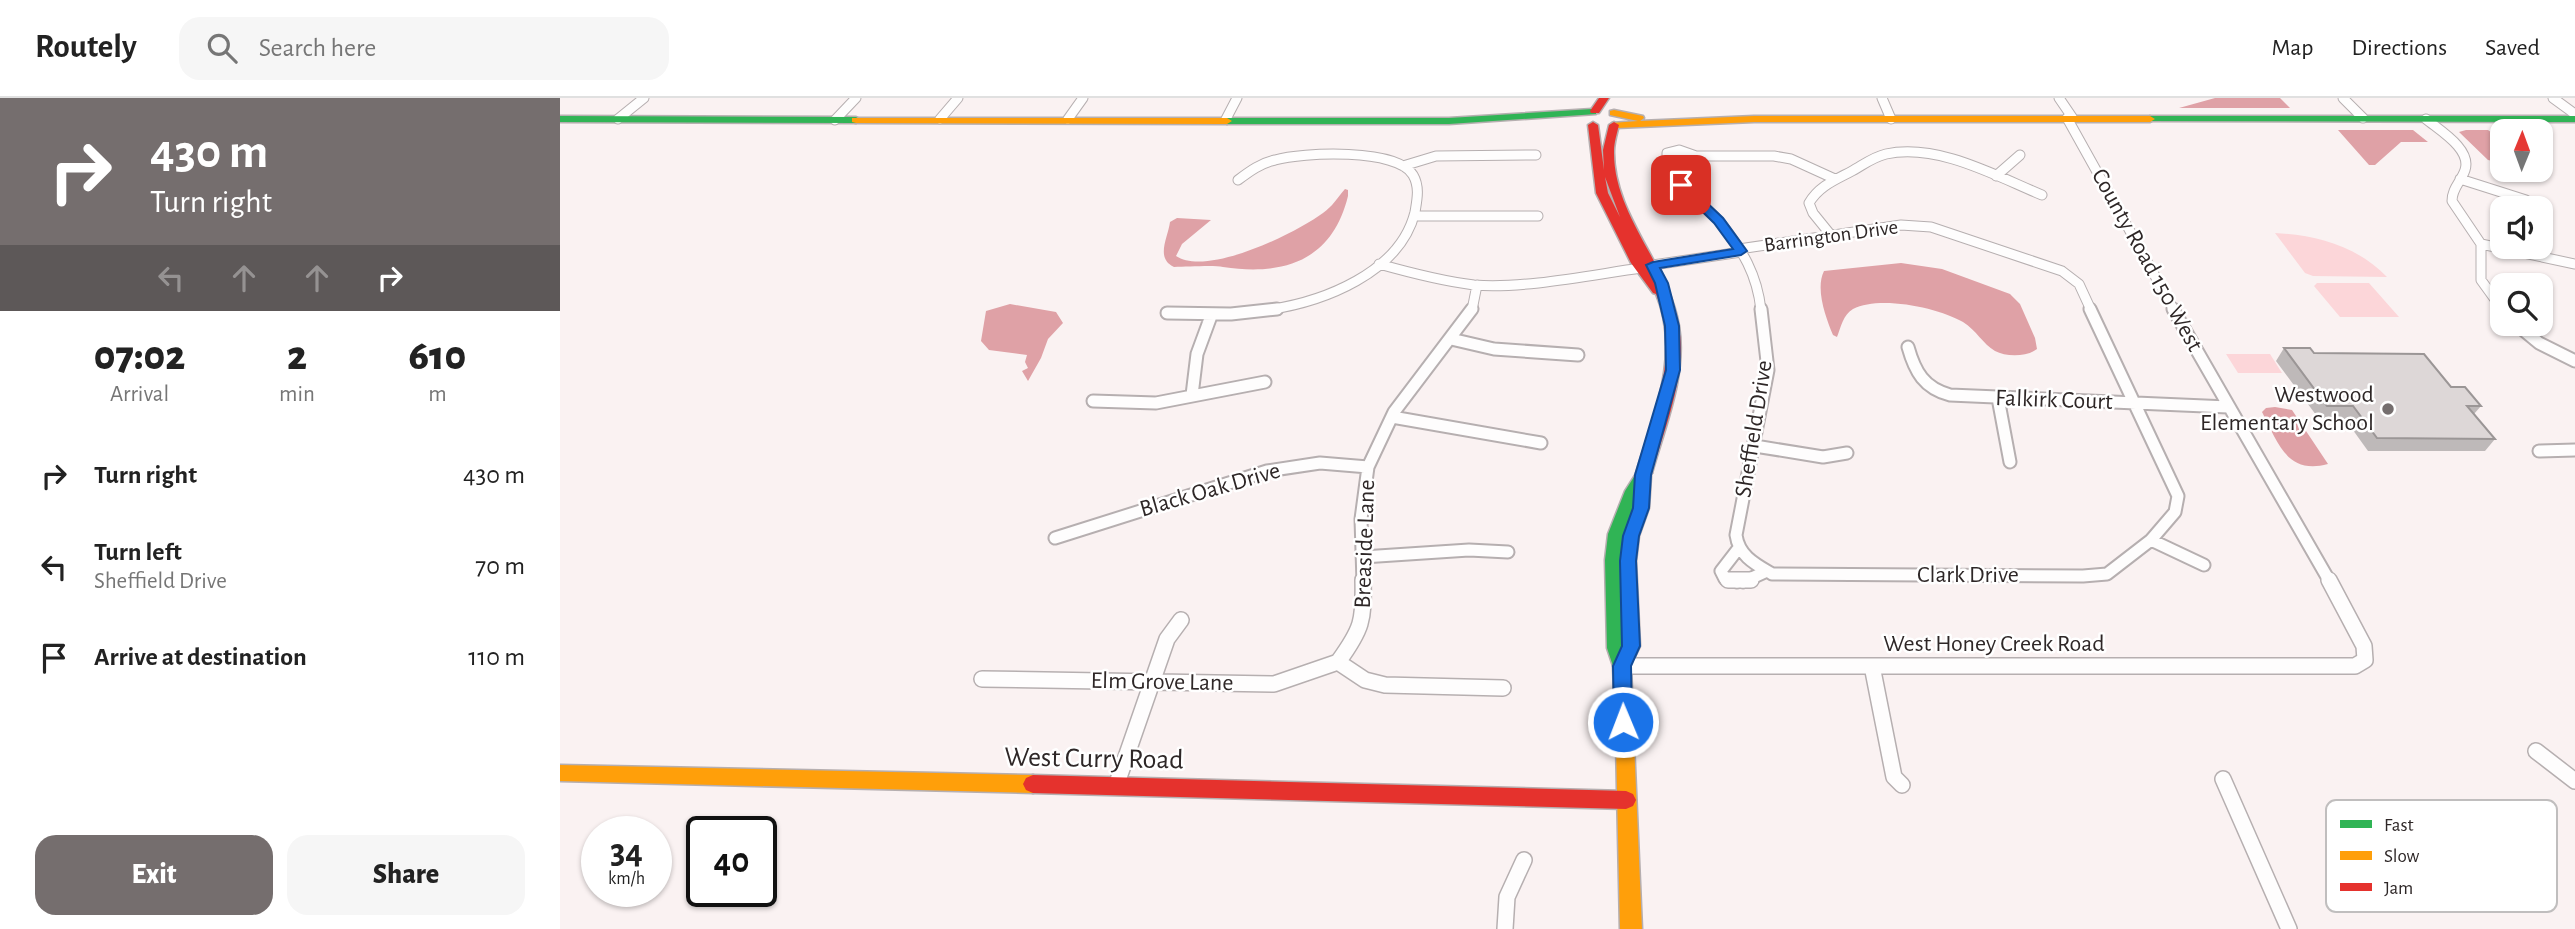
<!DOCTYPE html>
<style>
:root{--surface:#fff;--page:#f6f6f6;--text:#222;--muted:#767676;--line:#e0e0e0;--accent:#756e6e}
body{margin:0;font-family:"Alegreya Sans",sans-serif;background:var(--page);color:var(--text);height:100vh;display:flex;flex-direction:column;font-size:26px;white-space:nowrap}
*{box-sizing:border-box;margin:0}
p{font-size:23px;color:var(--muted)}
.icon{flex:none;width:38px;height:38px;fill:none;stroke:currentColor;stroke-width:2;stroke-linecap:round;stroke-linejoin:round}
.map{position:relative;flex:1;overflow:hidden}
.drawer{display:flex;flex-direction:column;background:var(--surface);width:560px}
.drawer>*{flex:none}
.guide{background:#756e6e;color:#fff;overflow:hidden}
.needle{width:46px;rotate:1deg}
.buttons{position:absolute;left:1930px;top:21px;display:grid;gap:14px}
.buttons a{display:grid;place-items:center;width:63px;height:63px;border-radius:14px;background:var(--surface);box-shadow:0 2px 5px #0004;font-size:35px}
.speed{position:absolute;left:21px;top:718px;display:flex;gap:14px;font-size:35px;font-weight:700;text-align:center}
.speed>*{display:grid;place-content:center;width:91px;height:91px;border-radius:50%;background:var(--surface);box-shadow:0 2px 5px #0004;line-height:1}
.speed small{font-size:18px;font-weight:400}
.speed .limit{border:4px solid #111;border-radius:10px;background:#fff;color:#111}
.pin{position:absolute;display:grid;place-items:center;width:60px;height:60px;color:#fff;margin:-30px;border-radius:14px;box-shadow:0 4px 10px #0006}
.me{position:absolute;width:77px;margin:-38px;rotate:359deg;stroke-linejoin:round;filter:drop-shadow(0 0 5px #0008)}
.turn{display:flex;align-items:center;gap:24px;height:147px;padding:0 35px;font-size:32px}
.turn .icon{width:91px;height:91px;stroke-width:2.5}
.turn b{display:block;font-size:49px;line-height:60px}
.lanes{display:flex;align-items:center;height:66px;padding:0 35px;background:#0003;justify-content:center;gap:35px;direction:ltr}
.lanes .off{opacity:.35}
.eta{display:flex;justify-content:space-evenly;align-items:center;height:119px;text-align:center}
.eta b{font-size:42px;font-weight:800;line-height:49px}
.button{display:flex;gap:14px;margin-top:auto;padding:14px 35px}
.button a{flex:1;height:80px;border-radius:21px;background:var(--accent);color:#fff;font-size:28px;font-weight:800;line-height:80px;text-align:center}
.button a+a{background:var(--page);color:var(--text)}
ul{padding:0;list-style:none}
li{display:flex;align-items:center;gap:21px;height:91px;padding:0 35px}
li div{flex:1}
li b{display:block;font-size:26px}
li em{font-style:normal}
header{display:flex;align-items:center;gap:42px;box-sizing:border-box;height:98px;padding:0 35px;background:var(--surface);border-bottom:2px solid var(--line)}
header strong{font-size:33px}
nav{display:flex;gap:38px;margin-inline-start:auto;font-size:24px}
.search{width:490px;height:63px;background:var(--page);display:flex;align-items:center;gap:18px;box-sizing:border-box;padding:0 24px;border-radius:21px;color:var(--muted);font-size:26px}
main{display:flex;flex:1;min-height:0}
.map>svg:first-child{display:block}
.green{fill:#fcd6d9}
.water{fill:#dfa1a6}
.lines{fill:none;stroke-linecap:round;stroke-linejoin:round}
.street-far2-casing{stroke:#b6afb0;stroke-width:11}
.street-far1-casing{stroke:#b6afb0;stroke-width:15}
.street-casing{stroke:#b6afb0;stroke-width:18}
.fast-casing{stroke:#b6afb0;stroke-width:3}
.slow-casing{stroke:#b6afb0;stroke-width:3}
.jam-casing{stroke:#b6afb0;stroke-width:3}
.street-far2{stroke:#fefdfd;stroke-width:9}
.street-far1{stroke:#fefdfd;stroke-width:11}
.street{stroke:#fefdfd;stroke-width:15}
.fast{fill:#30b455;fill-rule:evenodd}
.slow{fill:#ff9f0a;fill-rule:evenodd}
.jam{fill:#e5322d;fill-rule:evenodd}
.wall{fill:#beb9b9}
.building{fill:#ddd7d7;stroke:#9b9696;stroke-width:2}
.route{fill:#1a73e8;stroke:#114b97;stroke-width:2}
.poi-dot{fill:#756e6e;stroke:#fff;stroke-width:2.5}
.labels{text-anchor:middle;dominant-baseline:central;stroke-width:5;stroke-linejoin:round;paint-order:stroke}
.far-street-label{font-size:21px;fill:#2e2727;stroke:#fff}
.street-label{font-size:24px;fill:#2e2727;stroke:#fff}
.poi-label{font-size:24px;fill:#2e2727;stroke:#fff;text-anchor:end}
.near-street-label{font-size:28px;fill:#2e2727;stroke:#fff}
.key{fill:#fff;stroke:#c0bebe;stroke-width:2}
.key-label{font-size:19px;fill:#2e2727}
</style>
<header>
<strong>Routely</strong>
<div class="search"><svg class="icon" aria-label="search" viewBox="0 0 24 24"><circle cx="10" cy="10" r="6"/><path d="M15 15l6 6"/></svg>Search here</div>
<nav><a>Map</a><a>Directions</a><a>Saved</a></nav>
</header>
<main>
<section class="drawer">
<div class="guide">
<div class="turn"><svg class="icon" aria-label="right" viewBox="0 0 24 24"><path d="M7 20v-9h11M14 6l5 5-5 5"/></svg><div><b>430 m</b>Turn right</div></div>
<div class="lanes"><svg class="icon off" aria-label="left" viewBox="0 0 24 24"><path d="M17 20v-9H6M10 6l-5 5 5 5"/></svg><svg class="icon off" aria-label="ahead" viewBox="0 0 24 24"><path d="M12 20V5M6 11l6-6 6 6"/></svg><svg class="icon off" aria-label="ahead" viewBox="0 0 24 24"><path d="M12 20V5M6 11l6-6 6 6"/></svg><svg class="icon" aria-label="right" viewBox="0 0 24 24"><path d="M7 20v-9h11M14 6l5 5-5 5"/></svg></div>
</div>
<div class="eta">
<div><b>07:02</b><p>Arrival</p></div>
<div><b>2</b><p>min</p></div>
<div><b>610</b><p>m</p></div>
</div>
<ul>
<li><svg class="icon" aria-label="right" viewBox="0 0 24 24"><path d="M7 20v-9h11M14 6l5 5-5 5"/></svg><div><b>Turn right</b></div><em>430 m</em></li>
<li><svg class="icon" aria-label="left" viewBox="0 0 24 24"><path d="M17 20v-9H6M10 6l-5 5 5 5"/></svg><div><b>Turn left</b><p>Sheffield Drive</p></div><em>70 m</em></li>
<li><svg class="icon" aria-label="arrive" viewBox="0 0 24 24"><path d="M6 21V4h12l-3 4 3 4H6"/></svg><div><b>Arrive at destination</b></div><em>110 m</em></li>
</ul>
<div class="button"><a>Exit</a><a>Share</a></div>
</section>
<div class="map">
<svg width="2015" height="831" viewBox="0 0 2015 831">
<rect width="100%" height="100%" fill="#faf2f2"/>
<!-- green -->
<path class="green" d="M1715 135C1757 137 1797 148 1827 179L1753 178 1745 175Z
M1757 185H1809L1839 219H1780L1754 188Z
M1666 256H1710L1722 275H1678Z"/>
<!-- water -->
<path class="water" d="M1655 0H1720L1730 10H1619Z
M1778 32H1853L1868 44H1841L1815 67H1809Z
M1906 32H1928L1942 42V65L1928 62 1899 34Z
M785 91 788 92V98C772 163 724 178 663 169 653 167 627 169 614 169 595 160 608 140 610 124L617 120 651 122 622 146 616 158C647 179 736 135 763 115 772 109 778 99 785 91Z
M1341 165 1382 171 1450 196 1460 206 1475 240 1477 251C1467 259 1446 259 1435 253 1423 246 1416 232 1403 224 1379 210 1320 197 1293 211 1283 217 1281 229 1277 239L1273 237C1266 220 1255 191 1264 173Z
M450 206 496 214 503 225 488 241 481 260 468 283 462 273 468 270 465 264 467 257 429 252 421 243 426 213Z
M1715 309 1732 312 1768 366C1727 377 1718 345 1702 314L1706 310Z"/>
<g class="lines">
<defs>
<path id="street-far2" d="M1322 0 1331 21
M1499 0 1512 19
M1783 0 1803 20
M1993 0 2015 16
M1507 20 1614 212
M58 21 84 0
M380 21 398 0
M508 21 523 0
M666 21 677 0
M1866 21C1879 32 1912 51 1905 72 1901 84 1892 90 1892 103L1921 146V182L1942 211
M275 22 296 0
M1120 67 1107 60V55L1119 52 1136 58
M843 68 876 58 976 57
M1436 78 1460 57
M1900 81 1966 102
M678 82C690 73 701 65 715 62 742 54 838 50 853 77 860 89 857 102 855 114 840 175 763 204 707 212
M855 118H978
M1270 136 1253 115 1249 105C1259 88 1275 82 1292 73 1303 67 1313 59 1326 56 1378 45 1436 78 1482 97
M1921 146 2015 166
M1179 151 1341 127 1371 129 1502 173 1519 186 1531 212
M819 166C851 175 881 183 914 187 964 191 1031 177 1081 170
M1093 167 1181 154
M912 212 917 187
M1201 212C1197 176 1183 153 1160 124 1141 102 1123 100 1118 69L1136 58H1214L1231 61 1275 81"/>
<path id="street-far1" d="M1201 211 1208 272 1176 437C1179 458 1195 466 1212 476L1523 478 1547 476 1591 442 1615 414 1618 398 1530 211
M1613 211 1770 484
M607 215 671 216 717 211
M1956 226 1979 245 2015 263
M891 241 934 251 1018 257
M1348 249C1355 274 1364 290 1390 297L1668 309
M632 297 637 256 651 218
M1438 300 1450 364
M533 303 596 305 705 284
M832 319 981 345
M1195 348 1263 359 1287 355
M1979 353 2015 352
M495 440 707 373 760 365 808 369
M1591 442 1644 467
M803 459 909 452 948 454
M803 484 801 421 808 369 834 314 912 211
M1177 484 1165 481 1161 473 1178 451
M1183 484 1207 473"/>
<path id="street" d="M1168 482H1191
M778 564C802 531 804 523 803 482
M778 564 805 582 825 587 943 590
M1062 568H1795L1805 562 1804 548 1769 482
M1312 568 1334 679 1342 687
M422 581 714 586 778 564
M1976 653 2015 683
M1663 681 1729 831
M556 688 607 541 621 522
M945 831 947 799 964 762"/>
<path id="fast" d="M1032 11 1036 12V16L889 26H667L662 23 667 20H889Z
M0 18 296 19 301 22 296 25 0 24Z
M1590 18H2015V24L1586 23 1585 21Z
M1084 370 1092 375 1081 393 1064 436 1061 462 1065 550 1071 568 1074 645 1072 651 1065 653 1058 651 1056 645 1053 568 1047 550 1045 462 1048 436 1065 393 1079 371Z"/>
<path id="slow" d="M1054 12 1083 18 1084 20 1080 23 1194 18H1590L1595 21 1590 24H1194L1056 30 1052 29V25L1078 23 1050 17V13Z
M292 20H667L672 23 667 26 296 25 292 24Z
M1083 373 1091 378 1089 410 1079 438 1076 463 1080 548 1068 573 1062 575 1056 573 1053 568 1062 548 1060 463 1063 438 1073 410 1075 378Z
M1065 637 1072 639 1074 645 1082 831H1060L1056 645 1058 639Z
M0 667 473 677 480 680 483 686 480 692 473 695 0 683Z"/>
<path id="jam" d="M1039 0H1049L1039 15H1031L1030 13Z
M1054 24 1059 27C1057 35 1054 45 1054 53 1053 117 1109 167 1119 228 1127 278 1105 328 1092 375L1084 380 1076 375C1094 317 1121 255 1096 196L1093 195 1071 165 1036 95 1028 27 1033 24 1038 27 1044 72 1043 52 1049 27ZM1045 79 1060 119 1048 95Z
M473 677 1066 693 1073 696 1076 702 1073 708 1066 711 473 695 466 692 463 686 466 680Z"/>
</defs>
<!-- street-far2 casing -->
<use href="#street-far2" class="street-far2-casing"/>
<!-- street-far1 casing -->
<use href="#street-far1" class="street-far1-casing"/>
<!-- street casing -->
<use href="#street" class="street-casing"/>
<!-- fast casing -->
<use href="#fast" class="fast-casing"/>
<!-- slow casing -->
<use href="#slow" class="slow-casing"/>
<!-- jam casing -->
<use href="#jam" class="jam-casing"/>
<!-- street-far2 -->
<use href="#street-far2" class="street-far2"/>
<!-- street-far1 -->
<use href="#street-far1" class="street-far1"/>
<!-- street -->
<use href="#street" class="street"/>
<!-- fast -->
<use href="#fast" class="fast"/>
<!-- slow -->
<use href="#slow" class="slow"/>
<!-- jam -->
<use href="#jam" class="jam"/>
</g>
<!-- wall -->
<path class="wall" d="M1724 250 1754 255 1891 289 1921 308 1914 316 1935 341 1925 353H1808L1785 321H1759L1716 263Z"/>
<!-- building -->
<path class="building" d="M1724 250H1750L1754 255 1864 256 1891 289H1905L1921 308H1907L1935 341 1817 340 1793 308H1767Z"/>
<!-- route -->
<path class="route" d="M1117 84H1125L1163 120 1187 153 1181 157 1100 170 1108 185 1119 228 1120 272 1091 377 1089 410 1079 438 1076 463 1080 548 1071 568 1072 624 1070 629 1063 631 1056 629 1054 624 1053 568 1062 548 1060 463 1063 438 1073 410 1075 377 1106 272 1105 228 1095 185 1086 167 1093 164 1173 151 1154 125 1117 89Z"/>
<!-- markers -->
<circle class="poi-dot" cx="1828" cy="311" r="7"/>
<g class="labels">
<!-- far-street labels -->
<g class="far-street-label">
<text transform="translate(1271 138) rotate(-8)">Barrington Drive</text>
</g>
<!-- street labels -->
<g class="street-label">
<text transform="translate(1587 162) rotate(61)">County Road 150 West</text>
<text transform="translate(1494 302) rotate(2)">Falkirk Court</text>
<text transform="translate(1194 331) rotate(-81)">Sheffield Drive</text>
<text transform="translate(650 392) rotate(-16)">Black Oak Drive</text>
<text transform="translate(805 446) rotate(-88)">Breaside Lane</text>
<text x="1408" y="477">Clark Drive</text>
<text x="1434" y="546">West Honey Creek Road</text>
<text transform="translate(602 584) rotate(1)">Elm Grove Lane</text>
</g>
<!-- poi labels -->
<g class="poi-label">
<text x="1814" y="297">Westwood<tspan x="1814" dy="28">Elementary School</tspan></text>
</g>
<!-- near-street labels -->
<g class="near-street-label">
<text transform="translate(534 661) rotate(1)">West Curry Road</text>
</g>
</g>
<!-- legend -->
<rect x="1766" y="702" width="231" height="112" rx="10" class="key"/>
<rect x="1780" y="722" width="32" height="8" fill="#30b455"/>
<rect x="1780" y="753" width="32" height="9" fill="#ff9f0a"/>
<rect x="1780" y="785" width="32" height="8" fill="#e5322d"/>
<g class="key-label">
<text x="1824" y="733">Fast</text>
<text x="1824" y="764">Slow</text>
<text x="1824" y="796">Jam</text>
</g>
</svg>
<div class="buttons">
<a><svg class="needle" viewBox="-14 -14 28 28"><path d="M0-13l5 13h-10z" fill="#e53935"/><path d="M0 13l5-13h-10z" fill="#767676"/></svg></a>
<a><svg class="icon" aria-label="sound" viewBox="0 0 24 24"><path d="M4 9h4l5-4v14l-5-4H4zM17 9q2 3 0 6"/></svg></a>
<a><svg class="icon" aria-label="search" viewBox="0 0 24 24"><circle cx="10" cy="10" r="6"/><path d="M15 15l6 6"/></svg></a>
</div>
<div class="speed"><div>34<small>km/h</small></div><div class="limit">40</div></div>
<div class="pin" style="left:1121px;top:87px;background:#d93025"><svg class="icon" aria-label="arrive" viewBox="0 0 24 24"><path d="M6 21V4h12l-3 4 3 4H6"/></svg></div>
<svg class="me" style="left:1063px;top:624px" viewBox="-20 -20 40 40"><circle r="17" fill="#1a73e8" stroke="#fff" stroke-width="3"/><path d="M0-11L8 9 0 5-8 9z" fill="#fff"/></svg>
</div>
</main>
